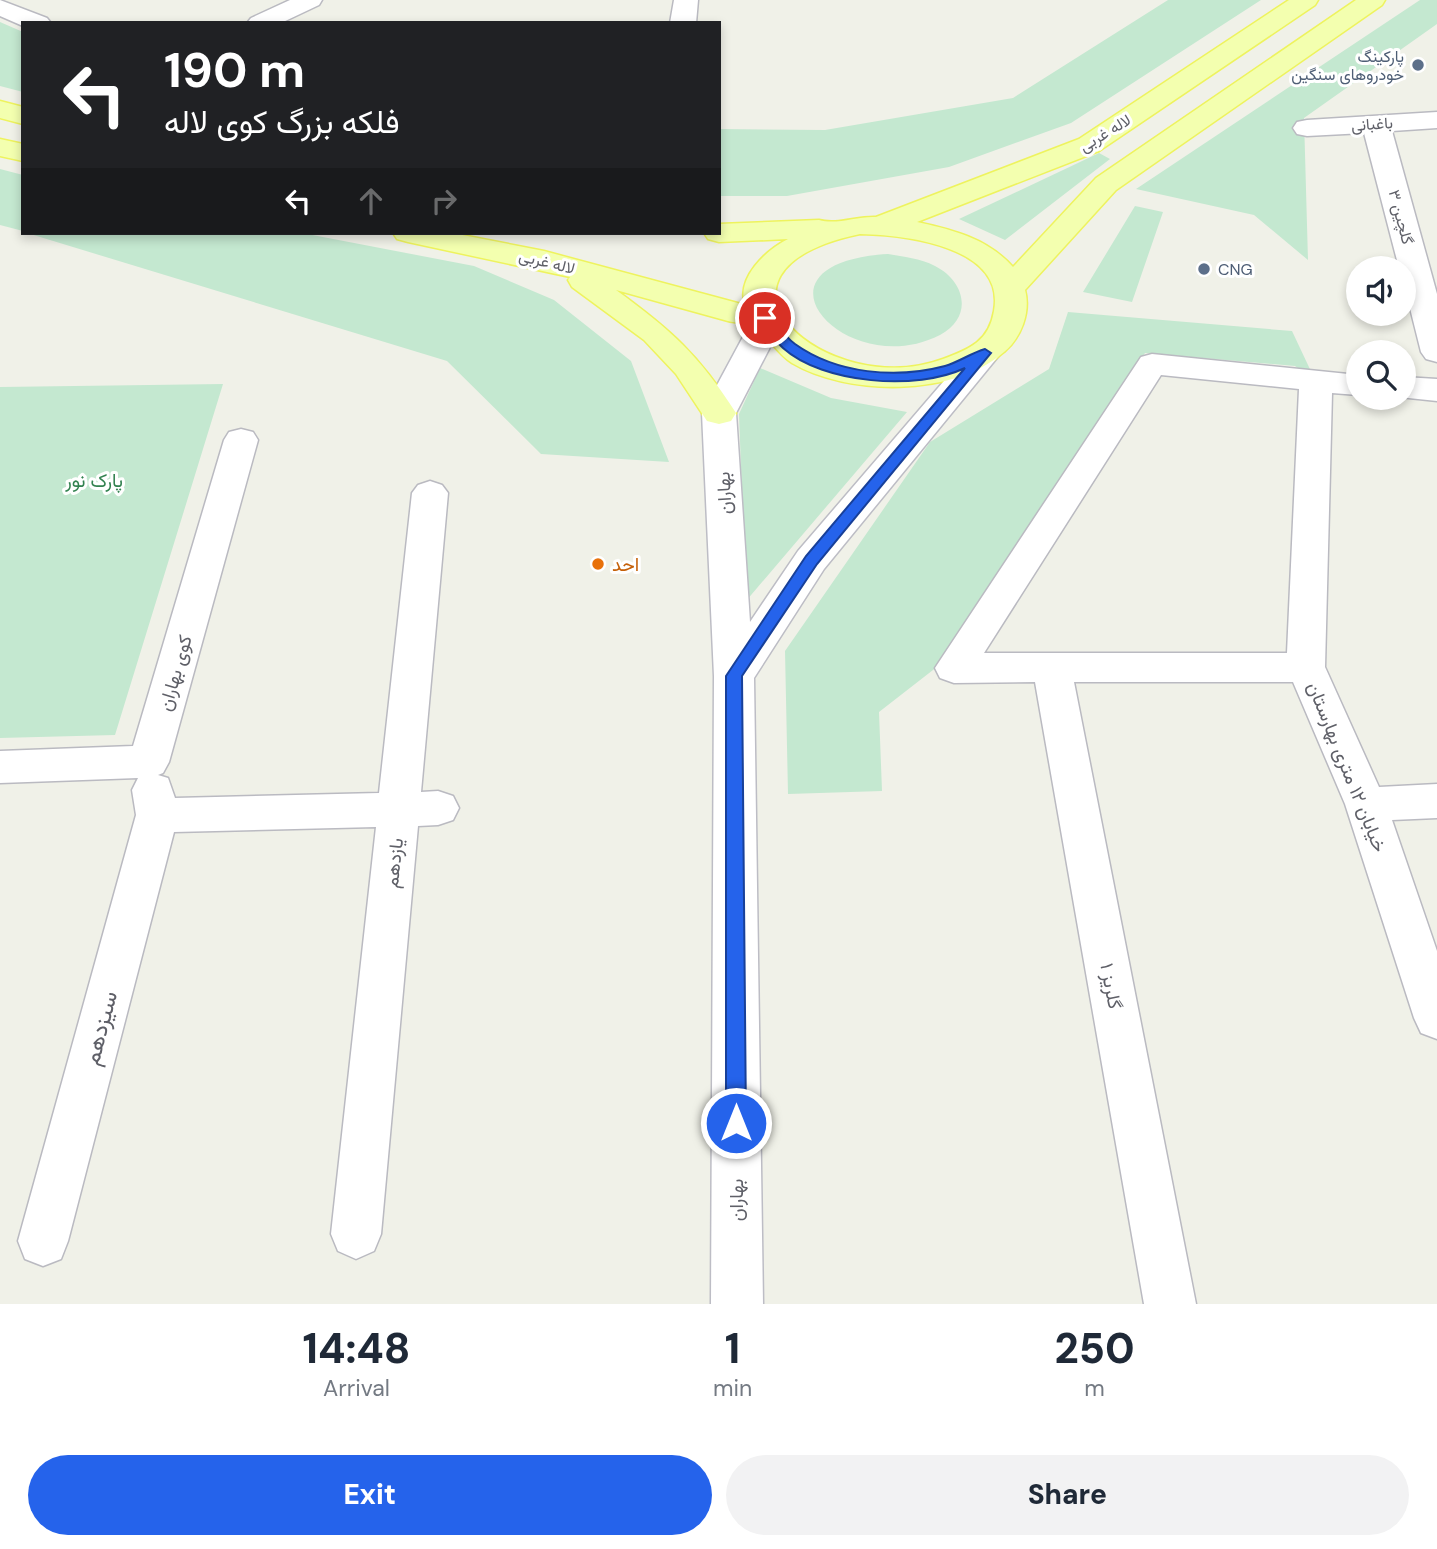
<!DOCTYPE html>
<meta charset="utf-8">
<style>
:root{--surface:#fff;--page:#f2f2f3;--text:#1f2937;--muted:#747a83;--accent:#2563eb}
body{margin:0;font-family:"DM Sans",Vazirmatn,sans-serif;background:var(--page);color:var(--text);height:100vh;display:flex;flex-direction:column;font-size:26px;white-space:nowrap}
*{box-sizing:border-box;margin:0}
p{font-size:23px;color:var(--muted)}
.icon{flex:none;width:38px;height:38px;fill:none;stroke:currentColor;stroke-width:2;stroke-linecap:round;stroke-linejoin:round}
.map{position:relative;height:1304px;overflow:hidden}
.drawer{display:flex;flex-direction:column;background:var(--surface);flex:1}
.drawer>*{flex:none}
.banner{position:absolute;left:21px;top:21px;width:700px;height:214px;border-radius:0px;box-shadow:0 4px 10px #0003;background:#202124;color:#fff;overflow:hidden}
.tools{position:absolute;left:1346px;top:256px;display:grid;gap:14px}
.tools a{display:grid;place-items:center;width:70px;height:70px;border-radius:50%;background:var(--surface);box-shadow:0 4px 10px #0003;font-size:35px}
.pin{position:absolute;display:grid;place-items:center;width:60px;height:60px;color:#fff;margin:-30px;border:4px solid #fff;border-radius:50%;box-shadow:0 2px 7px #0007}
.me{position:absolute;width:77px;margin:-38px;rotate:0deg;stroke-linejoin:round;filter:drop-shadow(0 0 5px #0008)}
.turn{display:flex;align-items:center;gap:24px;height:147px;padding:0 28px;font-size:32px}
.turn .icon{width:91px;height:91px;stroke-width:2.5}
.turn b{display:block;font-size:49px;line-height:60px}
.lanes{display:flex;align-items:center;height:66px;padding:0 28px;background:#0003;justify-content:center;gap:35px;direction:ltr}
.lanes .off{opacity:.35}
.eta{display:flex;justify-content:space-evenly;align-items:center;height:119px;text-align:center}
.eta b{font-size:42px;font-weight:800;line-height:49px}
.action{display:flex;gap:14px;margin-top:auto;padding:14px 28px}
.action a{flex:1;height:80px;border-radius:42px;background:var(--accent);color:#fff;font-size:28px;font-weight:800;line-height:80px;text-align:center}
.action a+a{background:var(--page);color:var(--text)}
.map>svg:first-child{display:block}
.green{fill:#c4e8d0}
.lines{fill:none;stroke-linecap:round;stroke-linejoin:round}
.minor-casing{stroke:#babac1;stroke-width:3}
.secondary-casing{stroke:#bdbdc5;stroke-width:3}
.primary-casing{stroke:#eef35e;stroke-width:3}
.minor{fill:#fff;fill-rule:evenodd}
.secondary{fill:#fff;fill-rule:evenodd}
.primary{fill:#f3ffaf;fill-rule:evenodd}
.route{fill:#2563eb;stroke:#184099;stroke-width:2}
.service-dot{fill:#5c6f8a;stroke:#fff;stroke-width:2.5}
.food-dot{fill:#e8710a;stroke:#fff;stroke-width:2.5}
.labels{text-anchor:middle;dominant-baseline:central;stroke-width:6;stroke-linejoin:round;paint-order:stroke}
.far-service-label{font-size:16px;fill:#4e5e75;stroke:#fff;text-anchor:end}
.far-street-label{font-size:16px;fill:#5f6068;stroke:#fff}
.park-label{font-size:19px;fill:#338250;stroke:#fff}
.street-label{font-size:19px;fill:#5f6068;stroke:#fff}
.food-label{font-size:19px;fill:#c56008;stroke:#fff;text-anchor:start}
.near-street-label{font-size:23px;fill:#5f6068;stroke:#fff}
</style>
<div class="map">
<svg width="1437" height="1304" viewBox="0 0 1437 1304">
<rect width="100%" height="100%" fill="#f0f1e8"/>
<!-- green -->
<path class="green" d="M1168 0H1261L1071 123 949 167 787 196H719V129L825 130 1013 98Z
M1420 0H1437V24L1304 118 1308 260 1254 215 1136 189Z
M0 22 23 32V92L0 86Z
M1099 153 1110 159 1005 240 959 219Z
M0 169 23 175V231L0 225Z
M1135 206 1163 212 1132 302 1083 292Z
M27 233H302L474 266 554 300 631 361 669 462 541 454 447 361Z
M888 254C904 257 920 258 935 266 965 281 974 317 940 335 846 383 737 263 888 254Z
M1068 312 1292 331 1316 382 1295 366 1145 353 942 663 879 712 882 791 788 794 785 651 930 442 1049 369Z
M760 368 831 398 907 412 746 601 739 414Z
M223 384 115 735 0 738V387Z"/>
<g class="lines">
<defs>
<path id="minor" d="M0 0 47 18 51 23H23V26L0 16Z
M290 0H322L319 5 281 23H247L251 18Z
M674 0H698L696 23H670Z
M1437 112V128L1392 131 1437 294V362L1426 359 1421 352 1404 284V268H1399L1364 133 1307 136 1297 134 1293 128 1297 122 1307 120Z
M1152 354 1358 375V395L1332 393 1325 667 1379 787 1437 784V818L1392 820 1437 951V1039L1421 1033 1414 1018 1345 804 1293 682H1074L1196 1304H1144L1035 682 954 683 940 678 935 668 1141 357ZM1161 375 1299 389 1287 653H984Z
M1404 377 1437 379V401L1399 397H1404Z
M241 429 253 432 258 440 169 762 163 773 158 775 168 778 175 798 379 793 412 493 418 485 430 481 442 485 448 493 421 792 438 791 453 796 459 808 453 820 438 825 418 826 381 1234 374 1251 356 1259 338 1251 331 1234 376 827 174 832 68 1241 61 1259 43 1266 25 1259 18 1241 136 815 132 790 138 778 0 783V751L133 746 224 440 229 432Z"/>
<path id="secondary" d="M767 312 778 315 783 322 736 413 750 622 798 551 974 346 985 343 996 346 1001 353 824 569 754 678 763 1304H711L714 676 702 413 751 322 756 315Z"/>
<path id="primary" d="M1289 0H1318L1315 5 1099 151 917 222C953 230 987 238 1013 267L1096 178 1356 0H1385L1382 5 1116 190 1025 290C1031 312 1021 338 1004 352 954 397 848 396 792 363 776 353 767 334 754 326 748 323 736 323 728 321 691 311 653 300 616 290 671 330 699 355 736 413L731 421 719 424 707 421 676 374 644 340 572 287 568 280 570 277 408 242 397 239 393 233H452L544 251 745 305C736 278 766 250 788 239L719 242 708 239 704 233H719V224L819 220C837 225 857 216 876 217L1079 139ZM860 234C905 235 1006 246 994 311 989 341 970 349 943 359 827 402 680 272 860 234Z
M0 101 23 107V124L0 118Z
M0 139 23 144V161L0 156Z"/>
</defs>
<!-- minor casing -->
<use href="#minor" class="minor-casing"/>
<!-- secondary casing -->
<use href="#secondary" class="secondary-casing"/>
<!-- primary casing -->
<use href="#primary" class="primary-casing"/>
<!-- minor -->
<use href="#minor" class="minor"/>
<!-- secondary -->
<use href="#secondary" class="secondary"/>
<!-- primary -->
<use href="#primary" class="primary"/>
</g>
<!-- route -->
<path class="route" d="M765 314 770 315C777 324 785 337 795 344 837 374 896 379 945 366 959 362 971 353 985 349L991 353 817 564 742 676 746 1123 743 1129 736 1132 729 1129 726 1123V676L806 556 965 368C917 391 823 384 783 348 774 340 766 328 759 318Z"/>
<!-- markers -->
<g class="service-dot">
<circle cx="1418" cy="65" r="7"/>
<circle cx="1204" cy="269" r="7"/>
</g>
<circle class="food-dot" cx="598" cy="564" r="7"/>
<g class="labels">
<!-- far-service labels -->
<g class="far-service-label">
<text x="1404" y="56">پارکینگ<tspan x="1404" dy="18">خودروهای سنگین</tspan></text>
<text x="1218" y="269" text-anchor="start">CNG</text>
</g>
<!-- far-street labels -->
<g class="far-street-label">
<text transform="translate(1372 124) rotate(-4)">باغبانی</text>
<text transform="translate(1105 133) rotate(-31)">لاله غربی</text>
<text transform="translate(1401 217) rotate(75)">گلچین ۳</text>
<text transform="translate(547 262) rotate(14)">لاله غربی</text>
</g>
<!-- park labels -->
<g class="park-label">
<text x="94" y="480">پارک نور</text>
</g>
<!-- street labels -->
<g class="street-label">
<text transform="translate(724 493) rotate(-93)">بهاران</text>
<text transform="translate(175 673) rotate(-74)">کوی بهاران</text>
<text transform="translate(1347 767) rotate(68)">خیابان ۱۲ متری بهارستان</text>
<text transform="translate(394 863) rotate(-84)">یازدهم</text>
<text transform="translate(1111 986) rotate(79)">گلریز ۱</text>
<text transform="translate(736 1200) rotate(-90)">بهاران</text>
</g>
<!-- food labels -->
<g class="food-label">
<text x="612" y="564">احد</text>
</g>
<!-- near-street labels -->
<g class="near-street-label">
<text transform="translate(100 1028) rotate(-75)">سیزدهم</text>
</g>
</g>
</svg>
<div class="tools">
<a><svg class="icon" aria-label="sound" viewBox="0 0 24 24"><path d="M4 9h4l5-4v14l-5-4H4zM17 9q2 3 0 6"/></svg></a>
<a><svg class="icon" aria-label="search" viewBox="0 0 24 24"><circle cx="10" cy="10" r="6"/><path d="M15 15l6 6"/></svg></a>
</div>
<div class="pin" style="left:765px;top:318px;background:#d93025"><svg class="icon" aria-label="arrive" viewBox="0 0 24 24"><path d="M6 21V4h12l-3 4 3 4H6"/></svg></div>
<svg class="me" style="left:736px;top:1123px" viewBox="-20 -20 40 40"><circle r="17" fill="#2563eb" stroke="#fff" stroke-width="3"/><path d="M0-11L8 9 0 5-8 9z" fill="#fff"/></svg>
<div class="banner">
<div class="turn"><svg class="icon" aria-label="left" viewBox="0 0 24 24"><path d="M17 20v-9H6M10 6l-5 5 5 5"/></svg><div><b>190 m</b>فلکه بزرگ کوی لاله</div></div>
<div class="lanes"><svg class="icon" aria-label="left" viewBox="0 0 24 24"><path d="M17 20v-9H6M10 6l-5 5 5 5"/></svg><svg class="icon off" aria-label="ahead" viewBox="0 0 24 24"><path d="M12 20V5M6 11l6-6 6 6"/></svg><svg class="icon off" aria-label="right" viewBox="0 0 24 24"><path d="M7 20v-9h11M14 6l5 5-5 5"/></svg></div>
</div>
</div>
<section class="drawer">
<div class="eta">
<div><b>14:48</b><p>Arrival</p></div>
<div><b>1</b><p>min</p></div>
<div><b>250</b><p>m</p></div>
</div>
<div class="action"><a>Exit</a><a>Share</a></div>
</section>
